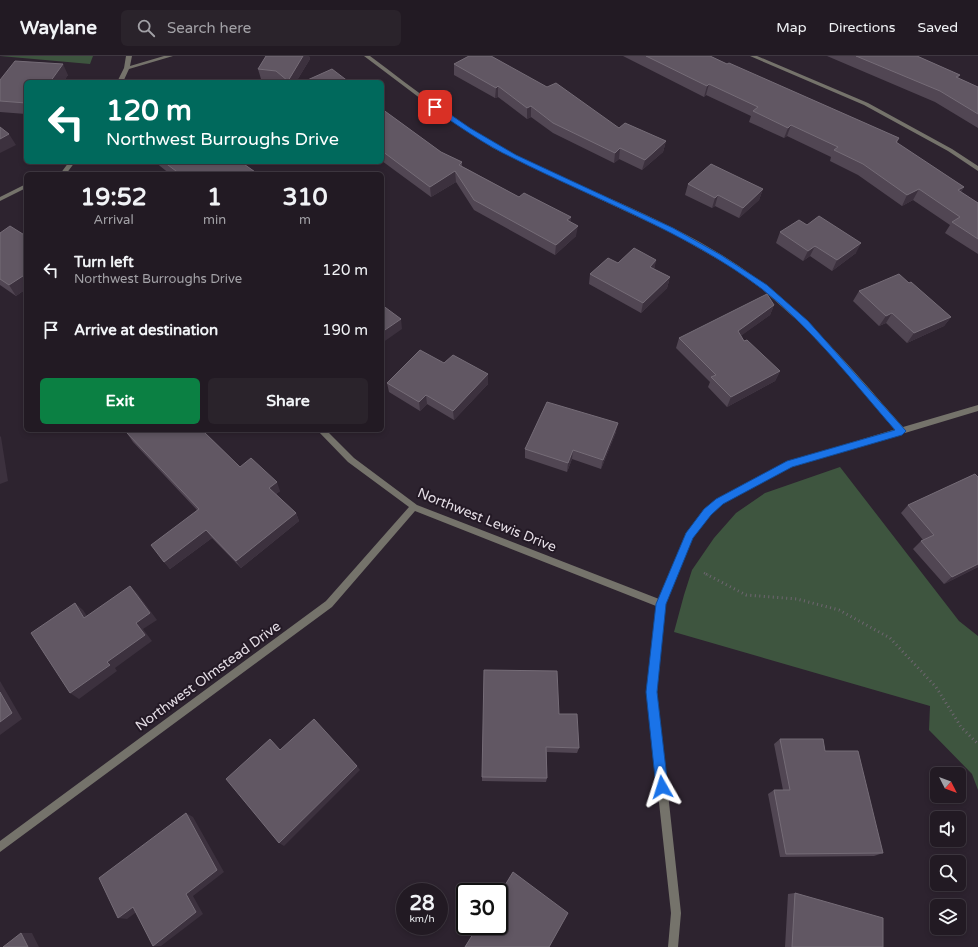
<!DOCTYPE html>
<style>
:root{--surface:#221a23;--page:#2a232b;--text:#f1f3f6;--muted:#a2a1a6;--line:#3f3841;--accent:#0b8043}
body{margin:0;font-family:"Varela Round",sans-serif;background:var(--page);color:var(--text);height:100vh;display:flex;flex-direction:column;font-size:15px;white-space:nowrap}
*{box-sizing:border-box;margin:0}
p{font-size:13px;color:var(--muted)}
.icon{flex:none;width:22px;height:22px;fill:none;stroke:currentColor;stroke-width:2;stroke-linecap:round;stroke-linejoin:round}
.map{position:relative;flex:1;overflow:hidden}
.details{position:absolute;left:24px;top:116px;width:360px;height:260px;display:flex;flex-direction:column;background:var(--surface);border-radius:6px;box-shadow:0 2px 6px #0003,0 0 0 1px var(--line)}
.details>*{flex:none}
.top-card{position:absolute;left:24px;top:24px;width:360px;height:84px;border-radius:6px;box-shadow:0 2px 6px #0003,0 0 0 1px var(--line);background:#00695c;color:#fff;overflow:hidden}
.needle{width:26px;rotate:132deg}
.fabs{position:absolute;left:930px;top:711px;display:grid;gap:8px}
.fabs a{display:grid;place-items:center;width:36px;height:36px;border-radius:6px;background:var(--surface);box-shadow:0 2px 6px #0003,0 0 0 1px var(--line);font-size:20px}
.speed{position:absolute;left:396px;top:827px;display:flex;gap:8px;font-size:20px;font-weight:700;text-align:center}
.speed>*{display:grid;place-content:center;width:52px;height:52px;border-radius:50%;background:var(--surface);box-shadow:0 2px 6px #0003,0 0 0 1px var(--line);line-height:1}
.speed small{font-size:10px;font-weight:400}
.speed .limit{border:2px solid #111;border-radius:6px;background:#fff;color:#111}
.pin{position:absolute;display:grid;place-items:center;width:34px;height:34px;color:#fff;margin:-17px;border-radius:8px;box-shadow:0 2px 6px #0006}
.me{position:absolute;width:44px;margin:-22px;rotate:354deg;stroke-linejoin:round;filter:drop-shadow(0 0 3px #0008)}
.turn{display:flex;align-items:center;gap:14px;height:84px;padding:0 16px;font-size:18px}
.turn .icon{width:52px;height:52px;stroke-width:2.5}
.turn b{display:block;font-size:28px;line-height:34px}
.eta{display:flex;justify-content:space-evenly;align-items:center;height:68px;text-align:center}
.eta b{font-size:24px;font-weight:700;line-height:28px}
.action{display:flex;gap:8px;margin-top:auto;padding:8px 16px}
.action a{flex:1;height:46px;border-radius:6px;background:var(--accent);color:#fff;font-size:16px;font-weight:700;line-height:46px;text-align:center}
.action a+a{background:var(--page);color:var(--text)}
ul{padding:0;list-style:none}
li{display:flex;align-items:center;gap:12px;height:60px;padding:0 16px}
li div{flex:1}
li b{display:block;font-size:15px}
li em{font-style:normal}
header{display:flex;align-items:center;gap:24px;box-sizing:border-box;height:56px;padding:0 20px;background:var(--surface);border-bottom:1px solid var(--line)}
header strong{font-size:19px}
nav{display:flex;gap:22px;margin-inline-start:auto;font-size:14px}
.search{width:280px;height:36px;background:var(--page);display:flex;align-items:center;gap:10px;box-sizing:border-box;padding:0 14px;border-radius:6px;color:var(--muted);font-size:15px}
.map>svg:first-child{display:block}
.green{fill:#3e553f}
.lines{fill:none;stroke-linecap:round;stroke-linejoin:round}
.path-far1{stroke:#6f6671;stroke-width:2.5;stroke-dasharray:1 3;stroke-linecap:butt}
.path{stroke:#6f6671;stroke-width:3;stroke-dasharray:1 3.5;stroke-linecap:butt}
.street{fill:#75736b;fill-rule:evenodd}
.wall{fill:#514653}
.shaded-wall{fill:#3c313e}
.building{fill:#615763;stroke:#756c77}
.route{fill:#1a73e8;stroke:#114b97}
.labels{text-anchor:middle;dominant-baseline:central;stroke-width:4;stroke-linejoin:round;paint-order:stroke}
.street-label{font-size:14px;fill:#e4dde5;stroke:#231925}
</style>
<header>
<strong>Waylane</strong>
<div class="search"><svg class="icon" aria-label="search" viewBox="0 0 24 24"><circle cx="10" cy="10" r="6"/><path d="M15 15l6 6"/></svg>Search here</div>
<nav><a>Map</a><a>Directions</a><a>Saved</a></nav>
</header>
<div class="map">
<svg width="978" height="891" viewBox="0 0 978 891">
<rect width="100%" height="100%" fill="#2d232f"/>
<!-- green -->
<path class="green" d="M0 0H93L90 8Z
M840 411 959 565 978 580V734L972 718 929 674 930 650 674 576 684 539 692 514 714 482 736 457 765 437Z"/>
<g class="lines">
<!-- path-far1 -->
<path class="path-far1" d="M704 517 708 519"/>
<!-- path -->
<path class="path" d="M706 518 746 539 797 543 839 554 890 582 936 631 961 671 978 688"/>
<!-- street -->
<path class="street" d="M126 0H132L130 10 164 0H173L129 13 123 26H117L124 12Z
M364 0H370C418 36 464 73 518 100 591 137 671 164 739 210 804 254 852 313 903 371L978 349V355L792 411 723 447 711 458 692 482 665 548 657 636 681 857 678 891H668L671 857 647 636 656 550 415 455 332 551 0 796V785L326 545 409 451 348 406 317 374H326L354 402 417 449 659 543 686 477 705 454 717 443 787 406 896 373 834 302 799 266 762 233 733 212 672 177 544 117 493 92 437 55Z
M750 0H757L868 47 952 93 978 110V115L948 95 864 49Z
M69 106H75L66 118H60Z
M26 128V132L0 145V141Z"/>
</g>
<!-- wall -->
<path class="wall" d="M266 0H309L310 3 296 26H279L261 23 258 13Z
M623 0H710L727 8 899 82 897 87 964 131 961 136 978 147V198L945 177 950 169 913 144 902 150 858 119 830 105 831 101 787 80 784 82 749 66 751 60 706 39 704 41Z
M827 0H917L960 19 958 22 978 31V72L935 46Z
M454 8 619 72 666 85 663 96 642 114 619 103 614 107 553 77 531 61 527 63 498 41 495 42 454 19Z
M68 19 63 26H26V58L0 56V24Z
M382 53 441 96 462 106V110L519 141 571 161 570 166 576 180 555 199 474 154 456 126 431 141 382 105Z
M155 106H241L258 118H170Z
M688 128 763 133 759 144 739 162 715 150 712 152 685 139Z
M807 169 856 197 832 215 810 200 803 205 776 187 780 176Z
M0 177 26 180V233L16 240 0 229Z
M656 204 654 213 670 221 667 232 641 257 589 228 590 218 618 207Z
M909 227 951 261 944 270 907 287 886 267 879 270 853 245 859 235Z
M774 249 770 259 740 280 744 285 780 315 775 325 727 351 708 331 710 326 676 292 679 282Z
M444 307 488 328 454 364 427 348 420 355 389 336 387 327Z
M203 375 240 411 280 435 276 438 296 457 299 465 241 512 212 482 170 513 164 506 197 454 133 386 127 377Z
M616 376 601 413 572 403 567 416 525 402V393Z
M908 449 978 511 944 528 913 493 921 485 923 484 901 457Z
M559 658 579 692 577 697 547 696V722L546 726 482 725V721Z
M780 683 825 695 883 797 874 800 780 801 768 738 774 734H783L774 688Z
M795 837 883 891H785L788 838Z"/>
<!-- shaded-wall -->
<path class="shaded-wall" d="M303 0H309L310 3 296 26H288V25Z
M63 8 68 19 63 26H50Z
M709 28 706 39 704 41 707 30Z
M498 30V41L495 42 496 32Z
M531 50V61L527 63V52Z
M791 69 787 80 784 82 788 72Z
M9 78 16 89 0 97V83Z
M666 85 663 96 642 114 645 104Z
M620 92 619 103 614 107 615 97Z
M455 115 456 126 431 141 430 131Z
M964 131 957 141 958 134Z
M763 133 759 144 739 162 743 152Z
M919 133 913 144 902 150 907 139Z
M718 139 715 150 712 152 715 142Z
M571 161 569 171 567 164Z
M578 170 576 180 555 199 556 189Z
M861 187 856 197 832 215 837 204Z
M815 190 810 200 803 205 808 195Z
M656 204 654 215 650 211Z
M26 218V233L16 240 9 229Z
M670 221 667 232 641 257 643 247Z
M774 249 770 259 734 285 738 275Z
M892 257 886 267 879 270 886 260Z
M951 261 944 270 907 287 914 277Z
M401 263 402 273 382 287V276Z
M780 315 775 325 727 351 731 341Z
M488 318V328L454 364 453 355Z
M426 339 427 348 420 355 419 346Z
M618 367 616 376 601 413 603 404Z
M0 380 1 381 8 425 0 428Z
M573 394 572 403 567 416 568 407Z
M277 426 280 435 273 440 269 432Z
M296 457 299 465 241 512 236 505Z
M206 474 212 482 170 513 164 506Z
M978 508V511L944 528 952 521Z
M130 530 137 537 157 564 143 573 152 585 115 612 117 615 79 643 70 637 107 606 136 567Z
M75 547 83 554 92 568 84 562Z
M0 625 22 663 0 679Z
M357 710 360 714 284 790 279 787Z
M186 757 193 761 224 816 193 840 203 858 161 890H153Z
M133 851 142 852 127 863 118 862Z
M21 877H32L39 891H28Z"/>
<!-- building -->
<path class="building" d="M266 0H303L288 25 276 15 258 13Z
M469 0H491L547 31 556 27 619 72 625 67 666 85 645 104 620 92 615 97 553 67 531 50 527 52 498 30 496 32 454 8Z
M646 0H710L727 8 729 7 899 82 896 86 964 131 958 134 978 147V183L952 166 960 161 919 133 907 139 863 108 834 94 838 91 791 69 788 72 753 55 758 51 709 28 707 30Z
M856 0H917L960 19 956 21 978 31V58L940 35Z
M15 5 63 8 50 26H26V47L0 45V24Z
M332 13 349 26H303Z
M382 53 441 96 462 106 459 109 519 141 524 137 571 161 567 164 578 170 556 189 474 144 455 115 430 131 382 95Z
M0 71 9 78 0 83Z
M164 106H241L258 118H180Z
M711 108 763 133 743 152 718 139 715 142 688 128Z
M819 160 861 187 837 204 815 190 808 195 780 176 799 164 807 169Z
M10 170 26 180V218L9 229 0 223V177Z
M634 192 656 204 650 211 670 221 643 247 590 218 608 202 618 207Z
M899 218 909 227 911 226 951 261 914 277 892 257 886 260 859 235Z
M767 238 774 249 738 275 744 285 747 284 780 315 731 341 711 321 716 319 679 282Z
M382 249 401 263 382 276Z
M420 294 444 307 453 299 488 318 453 355 426 339 419 346 387 327Z
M547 346 618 367 603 404 573 394 568 407 525 393Z
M131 374H202L240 411 251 402 277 426 269 432 296 457 236 505 206 474 164 506 151 489 199 453 127 377Z
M975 418 978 421V508L952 521 921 485 934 479 908 449Z
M130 530 150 557 136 567 145 579 107 606 110 609 70 637 31 577 75 547 84 562Z
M484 614 557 615 559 658H577L579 692 546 691 547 722 482 721Z
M0 636 12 657 0 666Z
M314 663 357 710 279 787 226 723 270 683 280 694Z
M780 683H823L825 695H858L883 797 786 798 774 734H790Z
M186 757 217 814 186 838 196 856 153 890 133 851 118 862 99 822Z
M513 816 568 857 549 891H465L478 870H499V839Z
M476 830 483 836H472Z
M795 837 883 862V891H792Z
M465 848V860L460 856Z
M21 877 28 891H3Z"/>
<!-- route -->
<path class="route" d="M433 50H438L470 72 516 99 673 172 721 199 767 229 808 265 906 375 902 379 792 411 723 448 711 459 693 482 666 548 657 636 668 731 666 735 662 736 658 735 656 731 646 636 656 548 686 477 704 453 716 443 787 405 895 374C853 326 813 273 762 233 687 176 596 144 513 102 485 89 459 70 433 53Z"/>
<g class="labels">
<!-- street labels -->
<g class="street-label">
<text transform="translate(487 464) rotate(22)">Northwest Lewis Drive</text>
<text transform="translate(208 620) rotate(-36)">Northwest Olmstead Drive</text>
</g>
</g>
</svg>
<div class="fabs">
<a><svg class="needle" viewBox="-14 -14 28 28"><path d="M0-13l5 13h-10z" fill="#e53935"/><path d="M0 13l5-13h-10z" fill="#a2a1a6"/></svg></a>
<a><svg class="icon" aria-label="sound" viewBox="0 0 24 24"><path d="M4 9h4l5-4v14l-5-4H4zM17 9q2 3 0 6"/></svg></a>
<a><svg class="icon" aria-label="search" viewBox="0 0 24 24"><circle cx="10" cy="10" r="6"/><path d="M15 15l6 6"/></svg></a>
<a><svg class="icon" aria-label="layers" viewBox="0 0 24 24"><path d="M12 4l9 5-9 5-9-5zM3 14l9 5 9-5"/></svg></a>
</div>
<div class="speed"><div>28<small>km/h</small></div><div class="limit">30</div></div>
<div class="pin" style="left:435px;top:51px;background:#d93025"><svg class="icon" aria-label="arrive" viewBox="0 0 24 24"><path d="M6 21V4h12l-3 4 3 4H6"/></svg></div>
<svg class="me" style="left:662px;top:731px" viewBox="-20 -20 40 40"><path d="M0-17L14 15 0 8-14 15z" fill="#1a73e8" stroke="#fff" stroke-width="4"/></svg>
<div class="top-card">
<div class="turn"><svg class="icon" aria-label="left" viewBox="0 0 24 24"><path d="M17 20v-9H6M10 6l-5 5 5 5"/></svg><div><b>120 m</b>Northwest Burroughs Drive</div></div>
</div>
<section class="details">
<div class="eta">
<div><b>19:52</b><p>Arrival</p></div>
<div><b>1</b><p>min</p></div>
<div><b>310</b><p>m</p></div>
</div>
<ul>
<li><svg class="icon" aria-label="left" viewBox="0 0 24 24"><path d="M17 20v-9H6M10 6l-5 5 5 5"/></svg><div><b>Turn left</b><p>Northwest Burroughs Drive</p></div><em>120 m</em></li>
<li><svg class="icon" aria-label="arrive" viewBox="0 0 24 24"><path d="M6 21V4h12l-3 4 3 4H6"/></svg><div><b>Arrive at destination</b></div><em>190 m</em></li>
</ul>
<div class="action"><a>Exit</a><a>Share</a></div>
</section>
</div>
